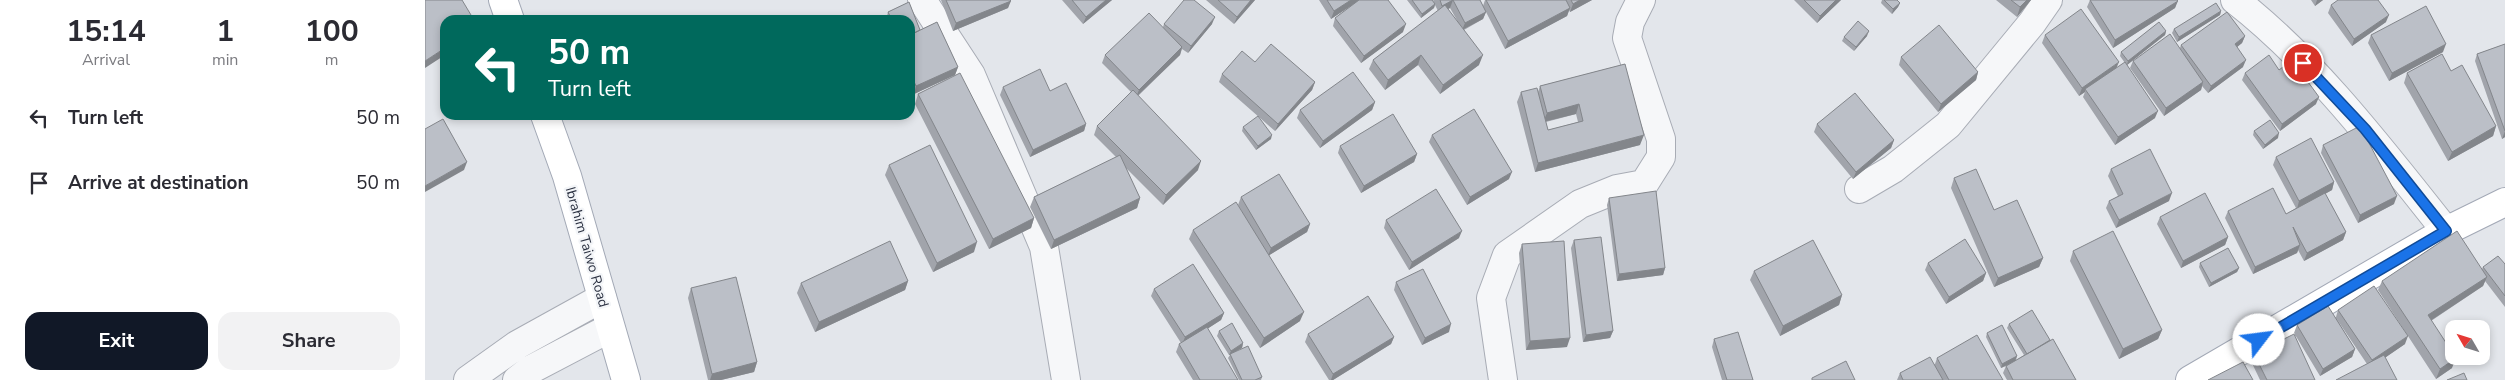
<!DOCTYPE html>
<style>
:root{--surface:#fff;--page:#f2f2f3;--text:#2b2b33;--muted:#7c7c81;--accent:#111827}
body{margin:0;font-family:"Nunito Sans",sans-serif;background:var(--page);color:var(--text);height:100vh;display:flex;flex-direction:column;font-size:19px;white-space:nowrap}
*{box-sizing:border-box;margin:0}
p{font-size:16px;color:var(--muted)}
.icon{flex:none;width:28px;height:28px;fill:none;stroke:currentColor;stroke-width:2;stroke-linecap:round;stroke-linejoin:round}
.map{position:relative;flex:1;overflow:hidden}
.side{display:flex;flex-direction:column;background:var(--surface);width:425px}
.side>*{flex:none}
.banner{position:absolute;left:15px;top:15px;width:475px;height:105px;border-radius:15px;box-shadow:0 2px 8px #0003;background:#00695c;color:#fff;overflow:hidden}
.needle{width:32px;rotate:309deg}
.tools{position:absolute;left:2020px;top:320px;display:grid;gap:10px}
.tools a{display:grid;place-items:center;width:45px;height:45px;border-radius:10px;background:var(--surface);box-shadow:0 2px 8px #0003;font-size:25px}
.pin{position:absolute;display:grid;place-items:center;width:42px;height:42px;color:#fff;margin:-21px;border:2px solid #fff;border-radius:50%;box-shadow:0 1px 5px #0007}
.me{position:absolute;width:55px;margin:-28px;rotate:60deg;stroke-linejoin:round;filter:drop-shadow(0 0 4px #0008)}
.turn{display:flex;align-items:center;gap:18px;height:105px;padding:0 25px;font-size:22px}
.turn .icon{width:65px;height:65px;stroke-width:2.5}
.turn b{display:block;font-size:35px;line-height:42px}
.eta{display:flex;justify-content:space-evenly;align-items:center;height:85px;text-align:center}
.eta b{font-size:30px;font-weight:700;line-height:35px}
.action{display:flex;gap:10px;margin-top:auto;padding:10px 25px}
.action a{flex:1;height:58px;border-radius:15px;background:var(--accent);color:#fff;font-size:20px;font-weight:700;line-height:58px;text-align:center}
.action a+a{background:var(--page);color:var(--text)}
ul{padding:0;list-style:none}
li{display:flex;align-items:center;gap:15px;height:65px;padding:0 25px}
li div{flex:1}
li b{display:block;font-size:19px}
li em{font-style:normal}
main{display:flex;flex:1;min-height:0}
.map>svg:first-child{display:block}
.lines{fill:none;stroke-linecap:round;stroke-linejoin:round}
.minor-casing{stroke:#a8acb5;stroke-width:30}
.major-casing{stroke:#a3a9b6;stroke-width:30}
.minor{stroke:#f6f7f9;stroke-width:28}
.major{stroke:#fff;stroke-width:28}
.wall{fill:#a1a4ab;fill-rule:evenodd}
.shaded-wall{fill:#83868b}
.building{fill:#bbbfc7;stroke:#83868b}
.route-casing{stroke:#114b97;stroke-width:12}
.route{stroke:#1a73e8;stroke-width:9}
.labels{text-anchor:middle;dominant-baseline:central;stroke-width:4.5;stroke-linejoin:round;paint-order:stroke}
.street-label{font-size:14px;fill:#2c3242;stroke:#f3f5f8}
</style>
<main>
<section class="side">
<div class="eta">
<div><b>15:14</b><p>Arrival</p></div>
<div><b>1</b><p>min</p></div>
<div><b>100</b><p>m</p></div>
</div>
<ul>
<li><svg class="icon" aria-label="left" viewBox="0 0 24 24"><path d="M17 20v-9H6M10 6l-5 5 5 5"/></svg><div><b>Turn left</b></div><em>50 m</em></li>
<li><svg class="icon" aria-label="arrive" viewBox="0 0 24 24"><path d="M6 21V4h12l-3 4 3 4H6"/></svg><div><b>Arrive at destination</b></div><em>50 m</em></li>
</ul>
<div class="action"><a>Exit</a><a>Share</a></div>
</section>
<div class="map">
<svg width="2080" height="380" viewBox="0 0 2080 380">
<rect width="100%" height="100%" fill="#e3e6eb"/>
<g class="lines">
<defs>
<path id="minor" d="M497 0 546 75 619 247 641 380
M1810 0C1890 62 1958 152 2021 231
M1434 189 1468 169 1523 125 1607 23 1623 0
M43 380 92 345 177 298
M92 380 105 370 185 328
M1078 380 1066 298 1082 255 1155 204 1192 189 1219 184 1236 157V139L1202 38 1205 22 1216 0"/>
<path id="major" d="M78 0 85 20
M120 115 142 176 201 380
M1765 380 2021 231 2080 202"/>
</defs>
<!-- minor casing -->
<use href="#minor" class="minor-casing"/>
<!-- major casing -->
<use href="#major" class="major-casing"/>
<!-- minor -->
<use href="#minor" class="minor"/>
<!-- major -->
<use href="#major" class="major"/>
</g>
<!-- wall -->
<path class="wall" d="M516 0H585L583 8 528 31Z
M637 0H687L658 24Z
M781 0H830L809 24Z
M894 0H963L978 32 936 63 908 26 910 18 928 4 906 19Z
M982 0H1007L1009 2 1008 0H1055L1058 6 1060 0H1167L1145 12 1144 10 1142 16 1080 49 1061 12 1058 19 1039 30 1054 65 1015 94 993 65 960 90 944 69 948 60 1013 11 1010 5 1009 8 996 18ZM1025 8 1033 22 1023 9Z
M1369 0H1416L1392 23Z
M1457 0H1472L1475 3 1473 7 1467 14 1456 3Z
M1571 0H1606L1592 17Z
M1665 0H1752L1750 8 1688 48 1662 7Z
M1886 0H1898L1890 6Z
M484 2 495 30 512 22 533 67 530 75 489 94 485 86V20H463L462 16 463 12Z
M1906 5 1961 22 1927 46 1903 13Z
M1796 11 1795 15 1752 42 1747 33 1749 29Z
M739 24H787L763 53 757 49 755 55 713 96 773 170 738 205 701 168 715 198 712 208 626 249 605 207 609 197 691 157 669 135 672 126 706 92 677 63 680 55 738 27Z
M1741 31 1740 35 1702 65 1730 118 1690 145 1658 97 1660 92 1654 96 1617 43 1620 35 1692 68 1700 63 1695 56 1696 52Z
M1946 35 2018 52 1964 81 1943 43Z
M1442 36 1429 51 1417 41 1419 37Z
M1820 36 1817 43 1812 47 1818 67 1783 93 1777 86 1776 90 1739 116 1705 68 1708 61 1755 48 1756 45Z
M2080 44V137L2077 139 2050 61 2052 54Z
M1476 57 1553 72 1551 80 1513 112 1474 65Z
M1200 64 1215 145 1110 172 1092 102 1096 92H1113L1115 86ZM1151 114 1153 122 1123 130 1121 122Z
M1854 70 1891 104 1855 131 1817 80 1820 73Z
M2026 71 2071 126 2068 136 2023 161 1979 83 1982 73Z
M797 74 890 82 887 90 850 131 794 82Z
M578 87 625 91 661 124 659 131 605 157 575 95Z
M493 94 609 218 606 228 564 249 490 104Z
M950 102 947 110 895 148 872 118 875 110Z
M1392 124 1469 140 1466 148 1428 179 1389 132Z
M818 127 846 139 831 150 817 131Z
M1829 131 1853 138 1838 149 1828 135Z
M1007 135 1084 179 1042 205 1004 142Z
M1898 145 1969 204 1933 223 1896 153Z
M915 146 992 154 989 162 936 193 913 153Z
M1851 157 1909 182 1907 190 1900 194 1921 232 1918 240 1879 261 1873 250 1872 253 1828 274 1800 218 1803 211 1861 214 1871 208 1848 165Z
M464 165 549 252 508 272 460 175Z
M1686 169 1744 201 1691 228 1681 208 1684 201 1693 196 1683 176Z
M1529 178 1569 210 1618 258 1614 267 1569 287 1526 188Z
M816 197 885 224 882 232 844 255 875 321 835 348 764 239 768 230 824 224 813 205Z
M1184 198 1240 268 1238 275 1192 281 1182 205Z
M1735 217 1803 237 1800 245 1756 268 1732 224Z
M961 220 1034 238 984 270 959 228Z
M1149 240 1188 331 1185 338 1158 342 1146 248Z
M1097 244 1142 347 1101 350 1094 253Z
M1648 251 1737 330 1733 339 1694 359 1645 261Z
M1503 263 1561 273 1558 281 1521 304 1500 270Z
M1775 263 1814 268 1812 272 1784 287 1774 267Z
M2080 264V307L2060 281 2058 286 2006 321 2027 368 2011 379 1953 290 1957 281 2057 269 2058 267Z
M1329 271 1417 295 1414 305 1355 336 1325 280Z
M483 281 480 290 390 332 372 293 376 283Z
M971 282 1024 332 997 345 969 290Z
M266 288 332 362 329 372 296 380H283L263 298Z
M729 289 799 313 796 320 782 329 813 380H768L751 352 754 344 756 343 726 296Z
M1913 310 1980 344 1961 357 1942 364 1911 318 1930 349 1927 357 1895 376 1869 333 1872 325 1911 317Z
M1584 324 1625 341 1651 380H1582L1578 373 1581 366 1576 368 1561 337 1562 333 1592 356 1591 360 1599 355 1582 328Z
M794 331 818 343 817 348 809 352 837 377 836 380H814L803 358 805 355H804L792 336Z
M883 334 969 337 966 344 908 380H904L880 342Z
M1289 339 1328 380H1297L1287 347Z
M1829 354 1890 380H1835L1826 361Z
M1512 358 1578 380H1472L1475 373 1510 364Z"/>
<!-- shaded-wall -->
<path class="shaded-wall" d="M681 0H687L658 24 661 17Z
M826 0H830L809 24 812 17Z
M926 0H935L906 19 909 11Z
M1028 0 1025 8 1015 13 1017 6Z
M1155 0H1167L1145 12 1148 4Z
M1411 0H1416L1392 23 1395 16Z
M1602 0H1606L1592 17 1595 7Z
M1892 0H1898L1890 6Z
M586 1 583 8 528 31 531 23Z
M1753 1 1750 8 1688 48 1690 40Z
M1475 3 1473 7 1467 14 1468 9Z
M1010 4 1009 8 996 18 997 14Z
M1145 8 1142 16 1080 49 1083 41Z
M1796 11 1795 15 1752 42 1754 37Z
M1061 12 1058 19 1037 30 1040 23Z
M1964 15 1961 22 1927 46 1929 39Z
M790 17 787 24 763 53 766 46Z
M981 24 978 32 936 63 939 56Z
M1444 31 1442 36 1429 51 1431 47Z
M1741 31 1740 35 1702 65 1703 61Z
M1820 36 1817 43 1807 51 1810 44Z
M2021 44 2018 52 1964 81 1967 73Z
M757 47 755 55 711 97 714 90Z
M20 48V55L0 68V61Z
M996 55 993 65 960 90 963 80Z
M1058 55 1054 65 1015 94 1018 85Z
M1821 60 1818 67 1783 93 1786 86Z
M1694 62 1691 69 1660 89V92L1654 96 1657 88Z
M533 67 530 75 489 94 491 86Z
M1553 72 1551 80 1513 112 1516 104Z
M890 82 887 90 850 131 853 124Z
M1778 82 1776 90 1739 116 1741 108Z
M1894 97 1891 104 1855 131 1857 124Z
M950 102 947 110 895 148 898 141Z
M1154 104 1151 114 1118 122 1122 113Z
M1733 111 1730 118 1690 145 1693 137Z
M661 124 659 131 605 157 608 150Z
M2071 126 2068 136 2023 161 2027 152Z
M2080 131V137L2077 139Z
M1854 133 1853 138 1838 149 1840 145Z
M847 135 846 139 831 150 833 146Z
M1219 135 1215 145 1110 172 1113 163Z
M1469 140 1466 148 1428 179 1431 172Z
M992 154 989 162 936 193 939 186Z
M776 161 773 170 738 205 741 195Z
M42 162 39 170 0 192V186Z
M1087 172 1084 179 1042 205 1045 197Z
M1909 182 1907 190 1872 209 1874 201Z
M1747 193 1744 201 1691 228 1694 220Z
M1972 196 1969 204 1933 223 1935 215Z
M715 198 712 208 626 249 629 240Z
M609 218 606 228 564 249 568 239Z
M885 224 882 232 843 256 846 248Z
M1037 231 1034 238 984 270 987 262Z
M1921 232 1918 240 1879 261 1882 253Z
M1803 237 1800 245 1756 268 1758 261Z
M552 242 549 252 508 272 512 263Z
M1875 245 1872 253 1828 274 1830 267Z
M1618 258 1614 267 1569 287 1573 278Z
M1240 268 1238 275 1192 281 1194 274Z
M1814 268 1812 272 1784 287 1786 283Z
M1561 273 1558 281 1521 304 1524 297Z
M2062 277 2058 286 1999 325 2003 315Z
M483 281 480 290 390 332 394 322Z
M1417 295 1414 305 1355 336 1358 326Z
M879 312 875 321 835 348 839 338Z
M799 313 796 320 757 345 760 337Z
M1026 324 1024 332 997 345 1000 338Z
M1737 330 1733 339 1694 359 1698 349Z
M1188 331 1185 338 1158 342 1161 335Z
M1983 336 1980 344 1945 368 1947 360Z
M969 337 966 344 908 380H906L908 374Z
M1145 338 1142 347 1101 350 1105 341Z
M818 343 817 348 804 355 806 351Z
M1930 349 1927 357 1895 376 1898 369Z
M1592 356 1590 361 1576 368 1577 364Z
M2031 358 2027 368 2011 379 2015 369Z
M332 362 329 372 296 380H285L287 374Z"/>
<!-- building -->
<path class="building" d="M0 0H37L49 20H20V48L0 61Z
M521 0H585L586 1 531 23Z
M647 0H681L661 17Z
M759 0H769L790 17 766 46 739 24Z
M793 0H826L812 17Z
M902 0H926L909 11Z
M934 0H963L981 24 939 56 910 18Z
M987 0H1007L1010 4 997 14Z
M1015 0H1028L1017 6Z
M1028 0H1055L1061 12 1040 23Z
M1061 0H1141L1145 8 1083 41Z
M1146 0H1155L1148 4Z
M1379 0H1411L1395 16Z
M1459 0H1472L1475 3 1468 9Z
M1586 0H1602L1595 7Z
M1665 0H1752L1753 1 1690 40Z
M1913 0H1953L1964 15 1929 39 1906 5Z
M484 2 495 30 485 35V20H467L463 12Z
M1791 3 1796 11 1754 37 1749 29Z
M1020 5 1058 55 1018 85 996 55 963 80 948 60Z
M2001 6 2021 44 1967 73 1946 35Z
M1656 9 1694 62 1657 88 1620 35Z
M1802 12 1820 36 1810 44 1821 60 1786 86 1756 45Z
M724 13 757 47 714 90 680 55Z
M1433 21 1444 31 1431 47 1419 37Z
M512 22 533 67 491 86 485 73V35Z
M1734 22 1741 31 1703 61 1696 52Z
M1514 25 1553 72 1516 104 1476 57Z
M1745 34 1778 82 1741 108 1708 61Z
M846 44 890 82 853 124 797 74 817 51 830 62Z
M2080 44V131L2052 54Z
M2017 54 2026 71 2037 65 2071 126 2027 152 1982 73Z
M1844 55 1854 70 1867 60 1894 97 1857 124 1820 73Z
M1700 62 1733 111 1693 137 1660 89Z
M1200 64 1219 135 1113 163 1096 92 1112 88 1123 130 1158 121 1154 104 1122 113 1115 86Z
M615 69 625 91 641 83 661 124 608 150 578 87Z
M928 72 950 102 898 141 875 110Z
M535 73 609 218 568 239 493 94Z
M708 90 776 161 741 195 672 126Z
M1430 93 1469 140 1431 172 1392 124Z
M1049 109 1087 172 1045 197 1007 135Z
M968 114 992 154 939 186 915 146Z
M833 116 847 135 833 146 818 127Z
M18 119 42 162 0 186V129Z
M1845 120 1854 133 1840 145 1829 131Z
M1935 126 1972 196 1935 215 1898 145Z
M1886 138 1909 182 1874 201 1851 157Z
M505 145 552 242 512 263 464 165Z
M1725 149 1747 193 1694 220 1684 201 1698 194 1686 169Z
M695 155 715 198 629 240 609 197Z
M1551 169 1569 210 1592 200 1618 258 1573 278 1529 178Z
M854 174 885 224 846 248 816 197Z
M1848 188 1861 214 1900 193 1921 232 1882 253 1868 227 1875 245 1830 267 1803 211Z
M1011 189 1037 231 987 262 961 220Z
M1231 191 1240 268 1194 274 1184 198Z
M1780 193 1803 237 1758 261 1735 217Z
M811 202 879 312 839 338 768 230Z
M1688 231 1737 330 1698 349 1648 251Z
M2032 231 2062 277 2003 315 2029 355V356L2031 358 2015 369 1957 281Z
M1176 237 1188 331 1161 335 1149 240Z
M1540 239 1561 273 1524 297 1503 263Z
M1388 240 1417 295 1358 326 1329 271Z
M465 241 483 281 394 322 376 283Z
M1139 241 1145 338 1105 341 1097 244Z
M1803 248 1814 268 1786 283 1775 263Z
M2073 256 2080 264V296L2058 267Z
M768 264 799 313 760 337 729 289Z
M998 269 1026 324 1000 338 971 282Z
M311 277 332 362 287 374 266 288Z
M1949 286 1983 336 1947 360 1913 310Z
M943 296 969 337 908 374 883 334Z
M1903 306 1930 349 1898 369 1872 325Z
M1607 310 1625 340 1602 354 1584 324Z
M807 323 818 343 806 351 794 331Z
M1577 325 1592 356 1577 364 1562 333Z
M782 327 813 380H775L754 344Z
M1313 332 1328 380H1302L1289 339Z
M1869 334 1890 380H1842L1829 354Z
M1552 335 1578 380H1524L1512 358Z
M1628 339 1651 380H1588L1581 366Z
M823 346 837 377 830 380H817L805 354Z
M1959 355 1972 380H1911Z
M1505 357 1518 380H1478L1475 373Z
M1421 361 1430 380H1387V378Z
M1818 362 1828 380H1783Z
M2039 373 2042 380H2022Z"/>
<g class="lines">
<defs>
<path id="route" d="M1834 340 2021 231 1940 129 1878 63"/>
</defs>
<!-- route casing -->
<use href="#route" class="route-casing"/>
<!-- route -->
<use href="#route" class="route"/>
</g>
<g class="labels">
<!-- street labels -->
<g class="street-label">
<text transform="translate(162 247) rotate(74)">Ibrahim Taiwo Road</text>
</g>
</g>
</svg>
<div class="tools">
<a><svg class="needle" viewBox="-14 -14 28 28"><path d="M0-13l5 13h-10z" fill="#e53935"/><path d="M0 13l5-13h-10z" fill="#7c7c81"/></svg></a>
</div>
<div class="pin" style="left:1878px;top:63px;background:#d93025"><svg class="icon" aria-label="arrive" viewBox="0 0 24 24"><path d="M6 21V4h12l-3 4 3 4H6"/></svg></div>
<svg class="me" style="left:1834px;top:340px" viewBox="-20 -20 40 40"><circle r="19" fill="#fff"/><path d="M0-13L10 11 0 6-10 11z" fill="#1a73e8"/></svg>
<div class="banner">
<div class="turn"><svg class="icon" aria-label="left" viewBox="0 0 24 24"><path d="M17 20v-9H6M10 6l-5 5 5 5"/></svg><div><b>50 m</b>Turn left</div></div>
</div>
</div>
</main>
